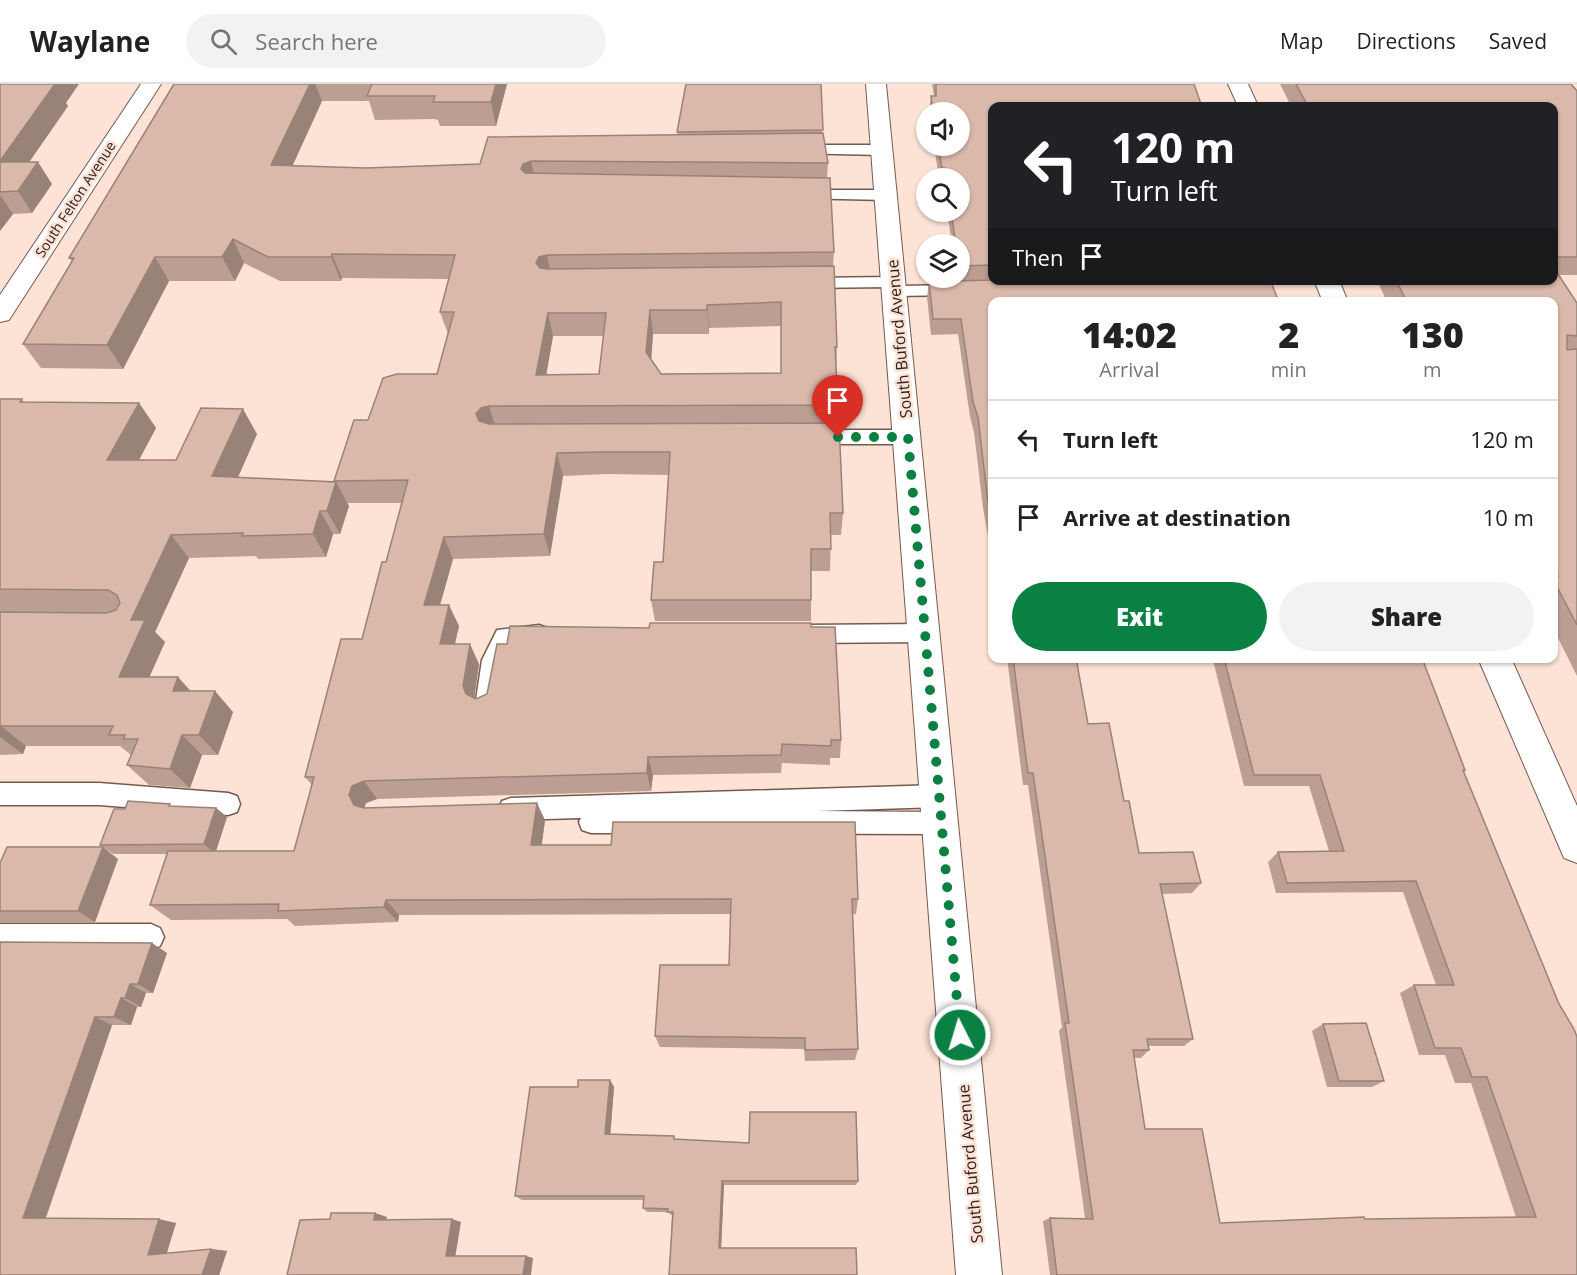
<!DOCTYPE html>
<style>
:root{--surface:#fff;--page:#f2f2f2;--text:#222;--muted:#767676;--line:#e0e0e0;--accent:#0b8043}
body{margin:0;font-family:"Open Sans",sans-serif;background:var(--page);color:var(--text);height:100vh;display:flex;flex-direction:column;font-size:22px;white-space:nowrap}
*{box-sizing:border-box;margin:0}
p{font-size:20px;color:var(--muted)}
.icon{flex:none;width:33px;height:33px;fill:none;stroke:currentColor;stroke-width:2;stroke-linecap:round;stroke-linejoin:round}
.map{position:relative;flex:1;overflow:hidden}
.panel{position:absolute;left:988px;top:213px;width:570px;height:366px;display:flex;flex-direction:column;background:var(--surface);border-radius:12px;box-shadow:0 2px 4px #0004}
.panel>*{flex:none}
.guide{position:absolute;left:988px;top:18px;width:570px;height:183px;border-radius:12px;box-shadow:0 2px 4px #0004;background:#202124;color:#fff;overflow:hidden}
.controls{position:absolute;left:916px;top:18px;display:grid;gap:12px}
.controls a{display:grid;place-items:center;width:54px;height:54px;border-radius:50%;background:var(--surface);box-shadow:0 2px 4px #0004;font-size:30px}
.pin{position:absolute;display:grid;place-items:center;width:51px;height:51px;color:#fff;margin:-62px -26px;border-radius:50% 50% 50% 0;rotate:-45deg;box-shadow:0 0 6px #0007}
.pin .icon{rotate:45deg}
.me{position:absolute;width:66px;margin:-33px;rotate:355deg;stroke-linejoin:round;filter:drop-shadow(0 0 4px #0008)}
.turn{display:flex;align-items:center;gap:21px;height:126px;padding:0 24px;font-size:27px}
.turn .icon{width:78px;height:78px;stroke-width:2.5}
.turn b{display:block;font-size:42px;line-height:51px}
.then{display:flex;align-items:center;height:57px;padding:0 24px;background:#0003;gap:12px;font-size:22px}
.eta{display:flex;justify-content:space-evenly;align-items:center;height:102px;text-align:center}
.eta b{font-size:36px;font-weight:800;line-height:42px}
.action{display:flex;gap:12px;margin-top:auto;padding:12px 24px}
.action a{flex:1;height:69px;border-radius:36px;background:var(--accent);color:#fff;font-size:24px;font-weight:800;line-height:69px;text-align:center}
.action a+a{background:var(--page);color:var(--text)}
ul{padding:0;list-style:none}
li{display:flex;align-items:center;gap:18px;height:78px;padding:0 24px;border-top:2px solid var(--line)}
li div{flex:1}
li b{display:block;font-size:22px}
li em{font-style:normal}
header{display:flex;align-items:center;gap:36px;box-sizing:border-box;height:84px;padding:0 30px;background:var(--surface);border-bottom:2px solid var(--line)}
header strong{font-size:28px}
nav{display:flex;gap:33px;margin-inline-start:auto;font-size:21px}
.search{width:420px;height:54px;background:var(--page);display:flex;align-items:center;gap:15px;box-sizing:border-box;padding:0 21px;border-radius:33px;color:var(--muted);font-size:22px}
.map>svg:first-child{display:block}
.lines{fill:none;stroke-linecap:round;stroke-linejoin:round}
.lane-casing{stroke:#765a4e;stroke-width:3}
.street-casing{stroke:#765a4e;stroke-width:2}
.lane{fill:#fff;fill-rule:evenodd}
.street{fill:#fff;fill-rule:evenodd}
.wall{fill:#bc9f92;fill-rule:evenodd}
.shaded-wall{fill:#998277}
.building{fill:#dbb9aa;stroke:#998277;stroke-width:1.5;fill-rule:evenodd}
.route{stroke:#0b8043;stroke-width:10;stroke-dasharray:0 18}
.labels{text-anchor:middle;dominant-baseline:central;stroke-width:5;stroke-linejoin:round;paint-order:stroke}
.far-street-label{font-size:14px;fill:#2f231d;stroke:#fde2d6}
.street-label{font-size:16px;fill:#2f231d;stroke:#fde2d6}
</style>
<header>
<strong>Waylane</strong>
<div class="search"><svg class="icon" aria-label="search" viewBox="0 0 24 24"><circle cx="10" cy="10" r="6"/><path d="M15 15l6 6"/></svg>Search here</div>
<nav><a>Map</a><a>Directions</a><a>Saved</a></nav>
</header>
<div class="map">
<svg width="1577" height="1191" viewBox="0 0 1577 1191">
<rect width="100%" height="100%" fill="#fde2d6"/>
<g class="lines">
<defs>
<path id="lane" d="M796 61H882L890 66 882 71 791 69 788 66Z
M801 106H886L894 111 886 116 795 114 793 111Z
M894 193 900 194 902 198 900 202 959 201 965 202 967 206 965 210 959 211 895 212 889 211 886 207 889 203 805 204 799 203 797 199 799 195 805 194Z
M809 346H907L914 348 917 353 914 358 907 360H809L802 358 799 353 802 348Z
M924 540 932 543 935 549 932 555 924 558 806 559 798 556 795 550 798 544 806 541Z
M539 541 547 544 550 550 547 556 512 561 504 576 497 622 494 629 486 632 478 629 475 622 482 576 497 546Z
M0 699H99L228 709 237 712 240 720 237 728 228 731 99 721H0Z
M939 701 948 704 951 712 948 720 939 723 818 727 941 728 950 731 953 739 950 747 941 750 591 749 582 746 579 738 581 734 511 736 502 733 499 725 502 717 511 714Z
M0 840H151L160 844 164 853 160 862 151 866H0Z"/>
<path id="street" d="M141 0H161L9 236 0 238V211Z
M866 0H886L1002 1191H956Z
M1228 0H1248L1258 22H1238Z
M1314 196H1339L1348 218H1323Z
M1478 574H1511L1577 722V779L1564 774Z"/>
</defs>
<!-- lane casing -->
<use href="#lane" class="lane-casing"/>
<!-- street casing -->
<use href="#street" class="street-casing"/>
<!-- lane -->
<use href="#lane" class="lane"/>
<!-- street -->
<use href="#street" class="street"/>
</g>
<!-- wall -->
<path class="wall" d="M0 0 66 19 68 22 29 78 52 100 32 129 13 130 0 147Z
M174 0H507L496 42H440L438 36 434 35 375 36 369 17H322L292 82 366 84 480 80 678 51 677 48 821 0 822 49 828 79 827 94 834 168 833 182 837 263 836 286 838 321 837 339 843 429 841 451H831L830 487H811V537H655L651 516 663 478 669 391 606 390 563 392 550 472 453 475 440 521 459 542 455 560 479 580 474 614 476 615 487 610 507 560 649 544 811 543 841 656 840 674H830V681L782 679 781 689 653 691 651 707 377 715 366 719 364 724 545 736 542 761 858 815 856 830H852L858 965 855 976 805 977 804 965 660 963 655 952 729 881 731 830 399 831 398 838 295 842 287 835 171 836 150 821 167 770H113L100 761 125 725 172 722 216 724 227 733 216 767H294L312 701 305 693 362 555 386 478 402 419H347L349 422 340 450H333L326 473 258 475 256 472 189 474 155 548 165 558 149 593 190 607 233 628 218 671H202L190 704 149 701 127 681 131 671 120 662H26L23 670 0 671V528L108 529 0 528V315H22L24 318 139 319 156 344 139 376H176L257 350 238 393 335 398 334 397 368 336 437 290 448 250 440 228 449 195 342 194 341 197H280L244 179 235 197H169L123 285 41 284 23 260 72 177 69 174ZM781 242V289L661 290 651 275 653 250H709V244ZM553 252H603L599 290 546 291Z
M932 0H1194L1201 20 1200 22H993V196L1279 218H993V481L983 424 974 348 970 333 958 250 931 251 927 213 929 198 957 199V198H953V194H960V160H952L947 128H960V94H939L934 62H960V28H929L931 12H934Z
M1280 0H1571L1577 7V191H1559L1577 219V592L1554 546V218H1387L1377 196H1554V22H1291Z
M1007 574H1126V576H1076L1088 640 1124 717 1139 769 1201 799 1192 809 1162 810 1193 955 1184 962H1149V966L1141 974H1134L1145 1045 1220 1139 1365 1135 1516 1133 1471 999H1455L1445 971H1419L1400 909 1414 901H1436L1403 808 1276 809 1268 778 1278 768 1329 767 1309 702H1244L1213 576 1214 574H1422L1465 686 1464 688 1577 1191H1050L1043 1137 1050 1134H1085L1059 947 1062 943 1028 701H1023Z
M118 775 95 838H0V779Z
M0 858 167 869 153 909H146L141 923H137L131 941H112L46 1134 176 1139 167 1169 211 1165 227 1167 219 1191H0Z
M1323 940 1384 997 1372 1003H1327L1312 947Z
M610 996 614 1003 610 1050 675 1055 858 1097 856 1101H724L721 1164 669 1191 672 1131H671L668 1128H647L643 1124 644 1116H522L515 1112 578 1003Z"/>
<!-- shaded-wall -->
<path class="shaded-wall" d="M51 0H79L66 19 68 22 14 100 0 79V77Z
M310 0H315L322 17 282 105 271 81Z
M496 0H507L496 42 491 18Z
M531 77 536 101 521 85 523 80Z
M38 78 52 100 32 129 18 107Z
M0 111 13 130 0 147Z
M233 155 244 179 235 197 222 173Z
M332 170 342 194 341 197 331 173Z
M547 171 552 195 544 197 536 179 539 173Z
M155 173 169 197 123 285 107 261Z
M707 221 709 244V250L707 226Z
M650 226 653 250 650 292 646 268Z
M548 229 553 252 542 315 536 291Z
M139 319 156 344 126 400 107 376Z
M489 322 496 345 484 353 476 330 481 324Z
M243 325 257 350 228 416 212 392Z
M557 369 563 392 550 472 544 450Z
M336 398 349 422 340 450 327 427Z
M320 427 333 450 326 473 313 450Z
M171 451 189 474 155 548 165 558 140 614 119 593 131 536Z
M444 453 453 475 434 542 424 521Z
M449 521 459 542 450 580 440 560Z
M470 560 479 580 473 622 466 610 463 602Z
M178 593 197 614 173 607Z
M215 607 233 628 218 671 199 651Z
M1 642 26 662 23 670 0 653V644Z
M182 651 202 671 190 704 170 685Z
M648 673 653 691 651 707 647 689Z
M364 697 377 715 366 719 363 729 354 721 349 711 352 702Z
M537 719 545 736 539 778 531 761Z
M216 724 227 733 215 770 204 760Z
M103 763 118 775 95 838 78 827Z
M386 816 399 831 398 838 384 823Z
M152 859 167 869 153 909 138 900Z
M130 900 146 909 141 923 125 914Z
M121 914 137 923 131 941 114 933Z
M95 933 112 941 44 1138 23 1134Z
M610 996 614 1003 610 1055 605 1050Z
M722 1097 724 1101 721 1166 719 1164Z
M375 1129 387 1133 385 1140 374 1136Z
M159 1135 176 1139 165 1174 148 1171Z
M452 1135 461 1138 455 1174 446 1172Z
M211 1165 227 1167 219 1191H202Z
M526 1172 533 1174 531 1191H523Z"/>
<!-- building -->
<path class="building" d="M0 0H55L0 77Z
M174 0H310L271 81 366 84 480 80 488 53 823 49 828 79 531 77 523 80 521 85 525 89 830 94 834 168 547 171 539 173 536 179 540 184 547 185 834 182 837 263H835L838 321 489 322 481 324 476 330 479 337 489 340 839 339 843 429H830L831 465H811V516H651L654 478H663L670 368H602L557 369 544 450 444 453 424 521H449L440 560H470L463 602 466 610 476 615 487 610 497 560H507L510 542 649 544 650 539H811V543H835L841 656H831V662L782 660 781 671 648 673 647 689 364 697 352 702 349 711 354 721 364 724 537 719 531 761H611L613 738H855L858 815H852L858 965 805 966V954L655 952 660 881H729L731 815 386 816 384 823 278 827 279 820 150 821 168 767H294L314 693H305L341 555H362L382 478H386L408 396 334 397 354 336H368L383 294 397 290H437L454 228H440L455 171 332 170 331 173H268L233 155 222 173H155L107 261 23 260 74 174H69ZM781 218V289L661 290 646 268 650 226H707V221ZM548 229H606L599 290 536 291Z
M372 0H496L491 18H433L435 12H367Z
M686 0H821L823 46 677 48Z
M936 0H1194L1201 20H1198L1199 22H1086L1085 19H1017L1018 22H993V181L960 182V160H956L951 128H960V94H947L945 84H942L938 62H960V28H933L931 12H936Z
M1296 0H1571L1577 7V173H1554V22H1308Z
M0 78H38L18 107 0 108Z
M1554 184 1577 219V252L1567 251V266L1577 265V541L1554 497V492H1558L1554 484V218H1407L1396 196H1554Z
M993 196H1270L1279 218H1179L1178 215 1119 216V218H993V446L987 410 978 333 973 318 961 235H933L929 198 957 199V197Z
M0 315H22L20 318 139 319 107 376H176L201 324 243 325 212 392 336 398 327 427H320L313 450 242 452 243 449 171 451 131 536H145L119 593H178L173 607H215L199 651H182L170 685 127 681 138 655H123L125 651H109L113 642H1L0 644V528L106 529 116 526 120 519 117 511 108 506 0 505Z
M1013 574H1076L1088 640 1109 639 1124 717H1129L1139 769 1193 768 1201 799 1160 800 1193 955H1147L1149 966H1133L1145 1045H1202L1220 1139 1364 1133 1365 1135 1536 1133 1487 993H1472L1461 964H1435L1414 901H1454L1416 797 1287 799 1278 768 1344 767 1320 691H1254L1224 574H1422L1465 686H1463L1559 920 1574 945 1577 953V1191H1057L1050 1134 1093 1135 1065 939H1069L1033 689H1028Z
M128 717 170 720 169 722 216 724 204 760 100 761 114 725H125Z
M7 763H103L78 827H0V779Z
M0 858 152 859 138 900H130L125 914H121L114 933H95L23 1134 159 1135 148 1171 211 1165 202 1191H0Z
M1366 939 1384 997H1339L1323 940Z
M578 996H610L605 1050 674 1052V1055L749 1059 750 1028H856L858 1097H722L719 1164H856L857 1191H669L673 1128H667L668 1125 643 1124 644 1112H515L530 1003H578Z
M331 1129H375L374 1136 452 1135 446 1172H526L523 1191H287L300 1136 330 1135Z"/>
<g class="lines">
<!-- route -->
<path class="route" d="M838 353H908L960 951"/>
</g>
<g class="labels">
<!-- far-street labels -->
<g class="far-street-label">
<text transform="translate(75 115) rotate(-57)">South Felton Avenue</text>
</g>
<!-- street labels -->
<g class="street-label">
<text transform="translate(899 255) rotate(-95)">South Buford Avenue</text>
<text transform="translate(970 1080) rotate(-95)">South Buford Avenue</text>
</g>
</g>
</svg>
<div class="controls">
<a><svg class="icon" aria-label="sound" viewBox="0 0 24 24"><path d="M4 9h4l5-4v14l-5-4H4zM17 9q2 3 0 6"/></svg></a>
<a><svg class="icon" aria-label="search" viewBox="0 0 24 24"><circle cx="10" cy="10" r="6"/><path d="M15 15l6 6"/></svg></a>
<a><svg class="icon" aria-label="layers" viewBox="0 0 24 24"><path d="M12 4l9 5-9 5-9-5zM3 14l9 5 9-5"/></svg></a>
</div>
<div class="pin" style="left:838px;top:353px;background:#d93025"><svg class="icon" aria-label="arrive" viewBox="0 0 24 24"><path d="M6 21V4h12l-3 4 3 4H6"/></svg></div>
<svg class="me" style="left:960px;top:951px" viewBox="-20 -20 40 40"><circle r="17" fill="#0b8043" stroke="#fff" stroke-width="3"/><path d="M0-11L8 9 0 5-8 9z" fill="#fff"/></svg>
<div class="guide">
<div class="turn"><svg class="icon" aria-label="left" viewBox="0 0 24 24"><path d="M17 20v-9H6M10 6l-5 5 5 5"/></svg><div><b>120 m</b>Turn left</div></div>
<div class="then">Then<svg class="icon" aria-label="arrive" viewBox="0 0 24 24"><path d="M6 21V4h12l-3 4 3 4H6"/></svg></div>
</div>
<section class="panel">
<div class="eta">
<div><b>14:02</b><p>Arrival</p></div>
<div><b>2</b><p>min</p></div>
<div><b>130</b><p>m</p></div>
</div>
<ul>
<li><svg class="icon" aria-label="left" viewBox="0 0 24 24"><path d="M17 20v-9H6M10 6l-5 5 5 5"/></svg><div><b>Turn left</b></div><em>120 m</em></li>
<li><svg class="icon" aria-label="arrive" viewBox="0 0 24 24"><path d="M6 21V4h12l-3 4 3 4H6"/></svg><div><b>Arrive at destination</b></div><em>10 m</em></li>
</ul>
<div class="action"><a>Exit</a><a>Share</a></div>
</section>
</div>
